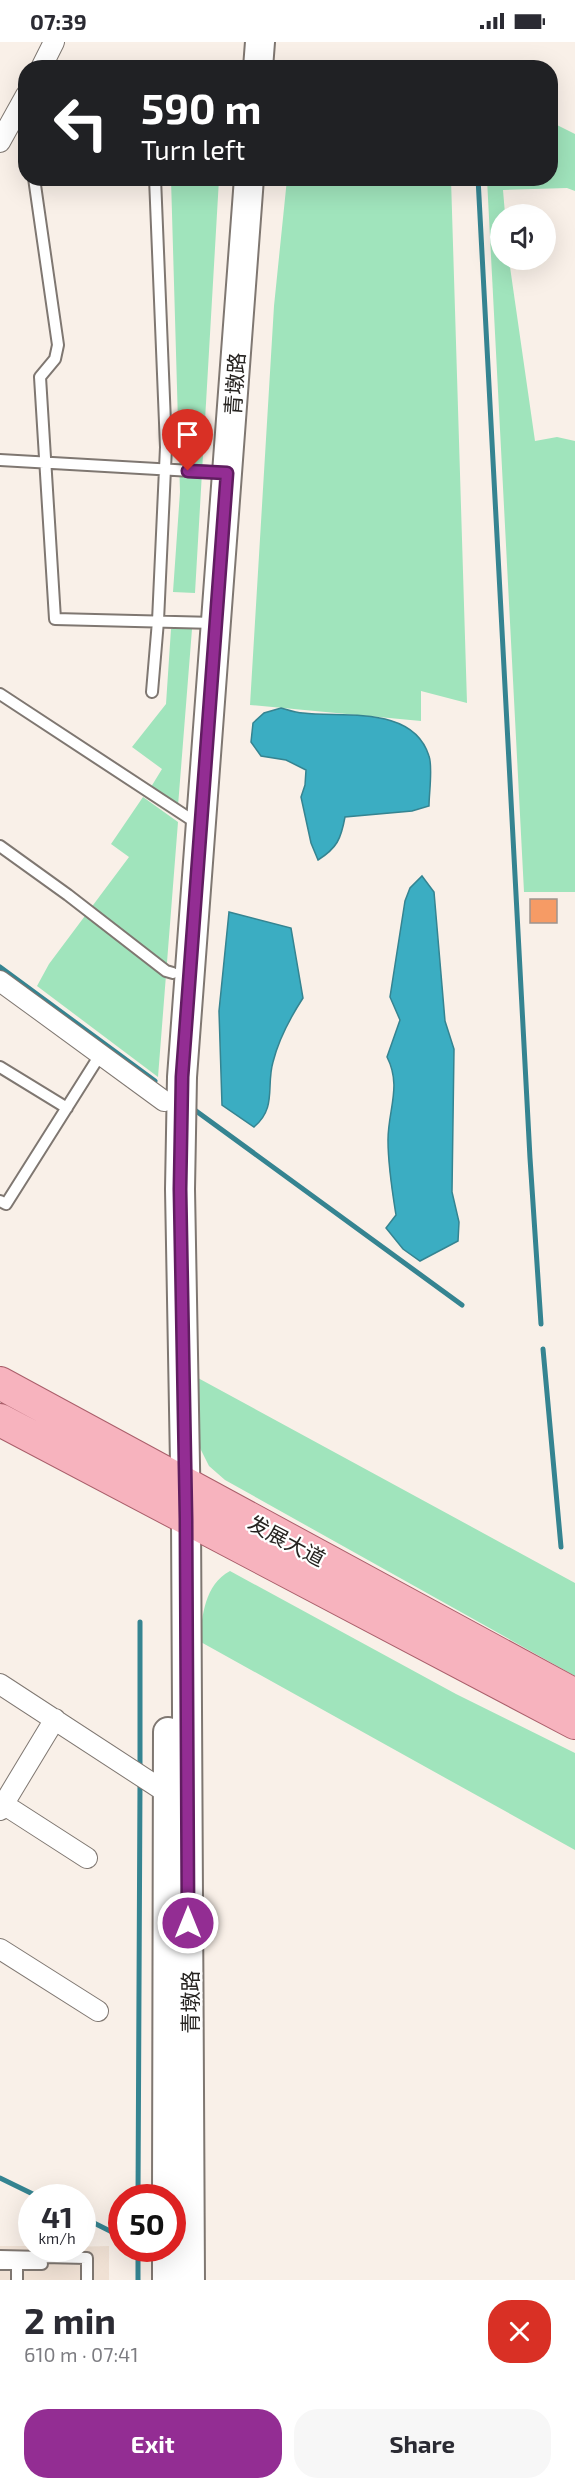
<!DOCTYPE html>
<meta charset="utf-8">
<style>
:root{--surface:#fff;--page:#f7f7f7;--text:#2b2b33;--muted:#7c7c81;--accent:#932d93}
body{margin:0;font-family:"Exo 2","Noto Sans SC",sans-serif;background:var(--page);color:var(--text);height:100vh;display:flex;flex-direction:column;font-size:22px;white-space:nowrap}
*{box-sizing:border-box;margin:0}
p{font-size:20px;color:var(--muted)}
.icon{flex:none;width:33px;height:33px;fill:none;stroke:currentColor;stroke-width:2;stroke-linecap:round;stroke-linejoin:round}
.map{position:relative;height:2238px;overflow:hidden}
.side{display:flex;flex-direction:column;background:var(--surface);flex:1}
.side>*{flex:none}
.hud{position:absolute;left:18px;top:18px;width:540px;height:126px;border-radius:24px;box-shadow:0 6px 24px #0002;background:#202124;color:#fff;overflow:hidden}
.controls{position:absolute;left:490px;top:162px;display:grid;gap:12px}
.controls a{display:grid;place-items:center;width:66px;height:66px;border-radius:50%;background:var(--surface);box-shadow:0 6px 24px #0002;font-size:30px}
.speed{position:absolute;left:18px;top:2142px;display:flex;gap:12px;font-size:30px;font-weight:700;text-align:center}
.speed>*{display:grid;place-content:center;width:78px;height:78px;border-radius:50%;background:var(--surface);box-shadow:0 6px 24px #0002;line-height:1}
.speed small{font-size:15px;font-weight:400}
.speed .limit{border:9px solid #d22;background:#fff;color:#111}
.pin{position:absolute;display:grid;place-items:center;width:51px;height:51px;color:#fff;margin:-62px -26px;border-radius:50% 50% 50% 0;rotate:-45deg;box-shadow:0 0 6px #0007}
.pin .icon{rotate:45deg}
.me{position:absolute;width:66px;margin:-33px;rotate:0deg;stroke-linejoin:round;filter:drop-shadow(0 0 4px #0008)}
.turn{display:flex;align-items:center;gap:21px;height:126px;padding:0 24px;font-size:27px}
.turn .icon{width:78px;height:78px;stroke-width:2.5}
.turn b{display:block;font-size:42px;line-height:51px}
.round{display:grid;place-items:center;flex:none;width:63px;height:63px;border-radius:24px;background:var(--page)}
.summary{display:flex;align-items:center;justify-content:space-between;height:102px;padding:0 24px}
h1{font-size:36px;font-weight:700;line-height:45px}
.cta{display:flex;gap:12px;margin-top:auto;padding:12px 24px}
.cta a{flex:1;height:69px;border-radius:24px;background:var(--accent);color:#fff;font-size:24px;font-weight:700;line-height:69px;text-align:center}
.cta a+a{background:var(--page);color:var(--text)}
.status{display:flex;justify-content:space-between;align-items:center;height:42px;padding:0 30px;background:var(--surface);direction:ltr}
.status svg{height:16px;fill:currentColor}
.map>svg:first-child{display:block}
.built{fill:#f0e1d4}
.green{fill:#a0e4bc}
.water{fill:#3badc2;stroke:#358491;stroke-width:1.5}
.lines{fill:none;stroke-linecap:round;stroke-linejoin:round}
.stream{stroke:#358491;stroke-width:5}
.building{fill:#f69b65;stroke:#9d948e;stroke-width:1.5}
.lane-casing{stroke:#7f7771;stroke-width:14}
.street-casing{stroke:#7f7771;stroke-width:22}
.secondary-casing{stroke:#7f7771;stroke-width:32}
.primary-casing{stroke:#aa5f6b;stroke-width:34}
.lane{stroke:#fff;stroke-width:10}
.street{stroke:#fff;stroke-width:20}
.secondary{stroke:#fff;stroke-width:28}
.primary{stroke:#f7b3be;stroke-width:32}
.route-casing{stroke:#601d60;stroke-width:15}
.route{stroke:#932d93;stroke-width:10}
.labels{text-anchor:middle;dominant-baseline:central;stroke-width:4.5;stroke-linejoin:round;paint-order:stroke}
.street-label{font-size:21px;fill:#262320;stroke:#fff}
</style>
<div class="status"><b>07:39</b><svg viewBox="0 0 49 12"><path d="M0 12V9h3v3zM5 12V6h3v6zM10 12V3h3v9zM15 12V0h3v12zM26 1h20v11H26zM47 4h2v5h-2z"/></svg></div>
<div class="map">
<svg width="575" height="2238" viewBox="0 0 575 2238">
<rect width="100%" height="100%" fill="#f9f0e8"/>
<!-- built -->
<path class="built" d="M0 2204H31L32 2206 109 2204V2238H0Z"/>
<!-- green -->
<path class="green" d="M551 80 575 92V149L567 146 503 148 505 172H501V218H509L535 399 557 395 575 399V850H524L487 137 550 136Z
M171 137H219L195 551 173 550 180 450Z
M287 137H451L467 661 421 649V679L250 663 274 264Z
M171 587H192L178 764 151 745 162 727 132 705 166 662Z
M143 755 178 780 158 1035 37 944 49 922 129 815 111 802Z
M198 1336 575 1541V1634L225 1438 209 1424 198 1402Z
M230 1529 456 1652 575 1711V1808L199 1599C203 1573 204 1543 230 1529Z"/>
<!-- water -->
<path class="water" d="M281 666C288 668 296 671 303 671 344 676 413 663 429 714 433 725 429 751 429 764L412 769 345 775C341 797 337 806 318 818L311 801 301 755 305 743 306 728 286 718 261 714 251 700 253 681 264 671Z
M422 834 434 850 445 979 454 1007 452 1150 459 1180 458 1199 420 1219 403 1207 386 1186 396 1173C392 1148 388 1124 388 1098 388 1068 402 1044 387 1015L400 978 390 955 405 859 410 846Z
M229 870 291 886 303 956C290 976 279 996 273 1020 266 1044 277 1066 254 1085L222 1063 219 969Z"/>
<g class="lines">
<!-- stream -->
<path class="stream" d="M478 136 530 1116 541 1282
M0 925 155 1039
M192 1066 462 1263
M543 1307 561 1505
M140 1728V1580
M0 2136 41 2156
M138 2156 140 1740
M82 2175 116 2192
M138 2238V2206"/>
</g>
<!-- building -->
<path class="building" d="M530 857H557V881H530Z"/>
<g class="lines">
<defs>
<path id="lane" d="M20 67 26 93
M34 136 58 303 55 317 40 335 55 577 215 581
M0 418 227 431
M152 650 158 579 166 405 155 136
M0 652 198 782
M0 804 68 853 166 929 173 931
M0 1025 67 1066
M0 1159 6 1162 100 1013
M0 2214 87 2216V2238
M0 2222H42
M17 2222V2238"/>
<path id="street" d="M41 26 54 0
M0 100 26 53
M0 939 164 1059
M0 1642 167 1751
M0 1760 87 1816
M0 1768 55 1677
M0 1907 98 1969"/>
<path id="secondary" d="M258 26 260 0
M167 2156 168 1690
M167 2238V2206
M190 2238 186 1477 180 1147 182 1035 249 136"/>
<path id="primary" d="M0 1341 575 1653
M0 1378 575 1681"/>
</defs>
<!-- lane casing -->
<use href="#lane" class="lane-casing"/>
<!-- street casing -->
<use href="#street" class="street-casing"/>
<!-- secondary casing -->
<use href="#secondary" class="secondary-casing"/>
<!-- primary casing -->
<use href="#primary" class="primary-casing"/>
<!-- lane -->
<use href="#lane" class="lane"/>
<!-- street -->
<use href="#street" class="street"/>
<!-- secondary -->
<use href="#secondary" class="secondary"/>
<!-- primary -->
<use href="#primary" class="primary"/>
</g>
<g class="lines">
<defs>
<path id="route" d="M188 429 227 431 182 1035 180 1147 186 1477 188 1881"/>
</defs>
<!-- route casing -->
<use href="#route" class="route-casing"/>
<!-- route -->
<use href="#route" class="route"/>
</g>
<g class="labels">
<!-- street labels -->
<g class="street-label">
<text transform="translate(234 342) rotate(-86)">青墩路</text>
<text transform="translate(287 1498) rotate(28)">发展大道</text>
<text transform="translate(189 1960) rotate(-90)">青墩路</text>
</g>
</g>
</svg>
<div class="controls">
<a><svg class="icon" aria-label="sound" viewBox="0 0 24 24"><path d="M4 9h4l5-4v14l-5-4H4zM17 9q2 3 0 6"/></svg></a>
</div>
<div class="speed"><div>41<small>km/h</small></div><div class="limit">50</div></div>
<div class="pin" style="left:188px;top:429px;background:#d93025"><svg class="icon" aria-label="arrive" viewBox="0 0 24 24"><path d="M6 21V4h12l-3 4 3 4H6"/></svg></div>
<svg class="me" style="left:188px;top:1881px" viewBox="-20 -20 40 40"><circle r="17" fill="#932d93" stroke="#fff" stroke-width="3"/><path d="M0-11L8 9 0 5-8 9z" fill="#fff"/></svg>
<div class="hud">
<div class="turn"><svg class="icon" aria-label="left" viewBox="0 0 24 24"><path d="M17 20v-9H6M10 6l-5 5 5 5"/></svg><div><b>590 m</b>Turn left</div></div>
</div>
</div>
<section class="side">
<div class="summary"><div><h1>2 min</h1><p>610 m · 07:41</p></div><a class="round" style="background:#d93025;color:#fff"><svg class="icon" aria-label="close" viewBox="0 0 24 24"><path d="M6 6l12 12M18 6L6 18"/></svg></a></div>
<div class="cta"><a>Exit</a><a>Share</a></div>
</section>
